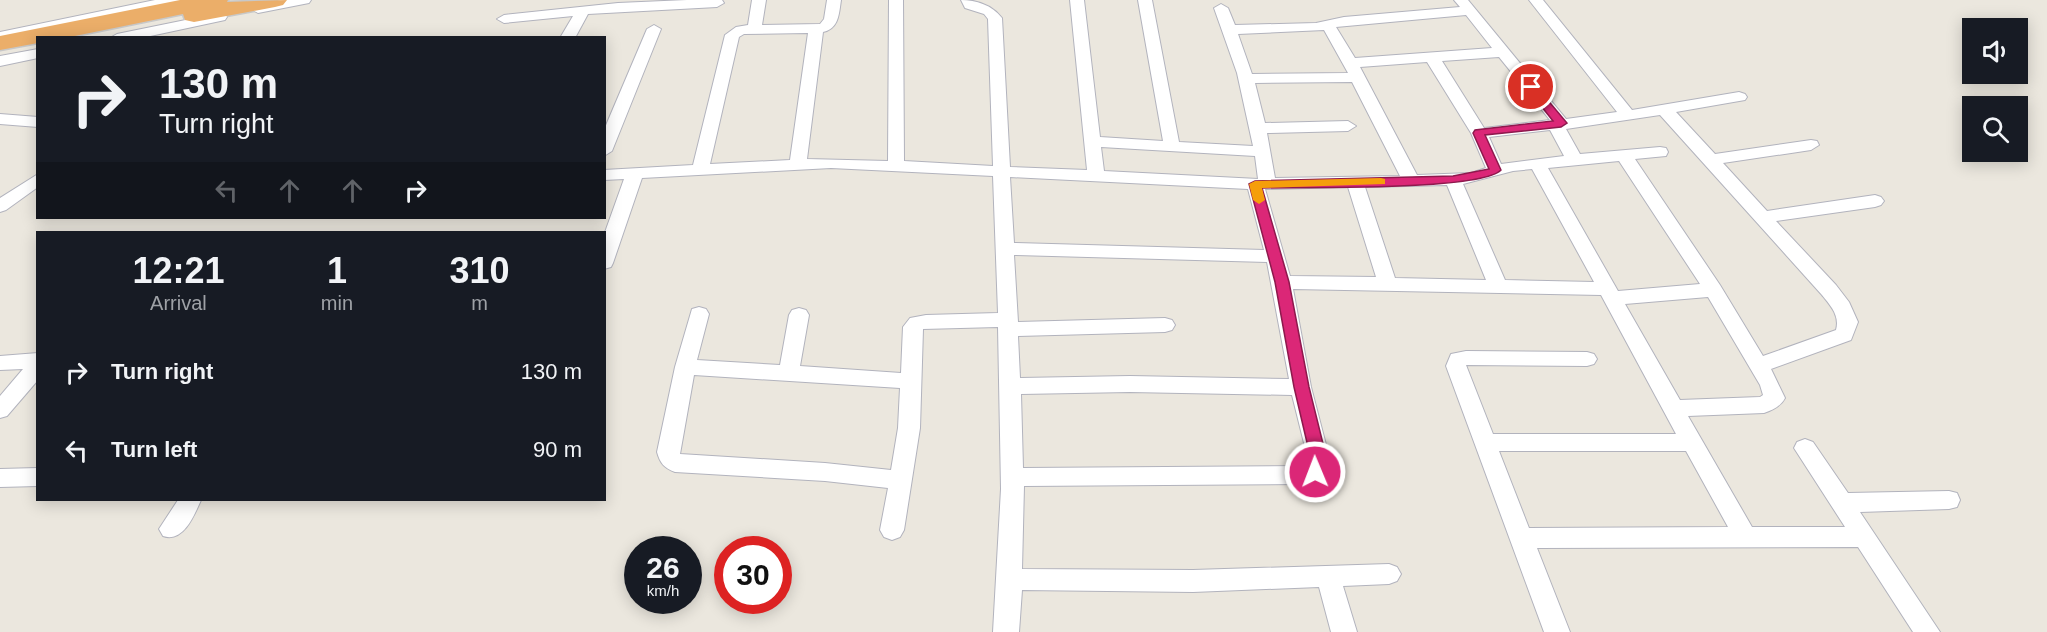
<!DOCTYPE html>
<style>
:root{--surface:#171b24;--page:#20242c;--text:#f1f3f6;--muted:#9ea1a6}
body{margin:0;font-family:Helvetica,sans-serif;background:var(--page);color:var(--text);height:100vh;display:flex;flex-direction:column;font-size:22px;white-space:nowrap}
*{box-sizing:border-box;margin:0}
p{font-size:20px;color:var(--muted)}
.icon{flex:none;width:33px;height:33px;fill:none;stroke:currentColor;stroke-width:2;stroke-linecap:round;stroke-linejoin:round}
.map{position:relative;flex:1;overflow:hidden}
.sheet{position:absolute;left:36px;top:231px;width:570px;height:270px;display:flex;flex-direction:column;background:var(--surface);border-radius:0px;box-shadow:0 3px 15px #0003}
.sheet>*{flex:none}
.banner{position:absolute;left:36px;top:36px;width:570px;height:183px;border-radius:0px;box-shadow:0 3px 15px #0003;background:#171b24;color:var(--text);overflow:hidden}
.controls{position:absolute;left:1962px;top:18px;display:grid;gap:12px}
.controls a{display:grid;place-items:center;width:66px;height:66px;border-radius:0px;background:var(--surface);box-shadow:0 3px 15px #0003;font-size:30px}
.speed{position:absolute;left:624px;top:536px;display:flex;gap:12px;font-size:30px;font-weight:700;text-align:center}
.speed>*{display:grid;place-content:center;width:78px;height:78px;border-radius:50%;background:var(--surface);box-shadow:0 3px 15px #0003;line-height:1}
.speed small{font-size:15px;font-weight:400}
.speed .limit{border:9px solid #d22;background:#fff;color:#111}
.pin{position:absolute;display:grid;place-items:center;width:51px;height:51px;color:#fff;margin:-26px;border:3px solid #fff;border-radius:50%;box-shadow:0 2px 6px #0007}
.me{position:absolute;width:66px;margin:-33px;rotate:359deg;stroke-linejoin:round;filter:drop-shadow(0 0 4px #0008)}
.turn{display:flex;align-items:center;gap:21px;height:126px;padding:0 24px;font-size:27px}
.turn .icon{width:78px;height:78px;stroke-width:2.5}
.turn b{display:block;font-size:42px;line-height:51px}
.lanes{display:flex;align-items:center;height:57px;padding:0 24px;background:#0003;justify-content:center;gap:30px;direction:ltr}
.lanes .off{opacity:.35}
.eta{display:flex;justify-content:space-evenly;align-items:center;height:102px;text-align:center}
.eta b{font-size:36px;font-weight:600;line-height:42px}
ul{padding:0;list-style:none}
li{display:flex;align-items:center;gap:18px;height:78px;padding:0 24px}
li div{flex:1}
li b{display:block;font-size:22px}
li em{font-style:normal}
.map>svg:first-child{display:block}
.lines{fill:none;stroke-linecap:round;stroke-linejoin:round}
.street-casing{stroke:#b2b3bd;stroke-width:2}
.highway-casing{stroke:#c8c8c8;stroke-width:3}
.street{fill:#fff;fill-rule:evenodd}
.highway{fill:#ebae69;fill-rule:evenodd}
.route{fill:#db2777;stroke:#8e194d;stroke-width:1.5}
.slow{fill:#f59e0b}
</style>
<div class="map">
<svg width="2047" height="632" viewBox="0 0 2047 632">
<rect width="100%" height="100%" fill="#ebe7de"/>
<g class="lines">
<defs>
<path id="street" d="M155 0H183L176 4 0 40V32Z
M282 0H311L309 3 258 13 251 9 253 6Z
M687 0H722L724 3 717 7 588 14 575 38H560L573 16 504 23 497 19 504 15 618 3Z
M752 0H766L762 25 820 24 824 19 827 0H841C839 13 839 29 823 32L807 159 888 161 889 0H903L904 161 993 166 988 19 984 14 965 8 961 0C976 0 992 5 1002 18L1010 167 1087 170 1070 0H1084L1100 137 1163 141 1138 0H1152L1179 142 1253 146 1237 73 1214 8 1221 4 1228 8 1235 25 1316 23 1344 17 1460 7 1454 0H1468L1566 119 1617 112 1529 0H1543L1632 110 1739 92 1745 94 1747 97 1745 100 1676 112 1715 154 1811 140 1817 141 1819 145 1811 150 1723 163 1767 211 1875 195 1881 197 1884 201 1881 205 1875 207 1776 221 1836 285 1849 302 1858 322 1851 340 1771 369 1785 398C1781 406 1773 410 1764 413L1688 416 1752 527H1845L1794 448 1797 442 1805 439 1813 442 1848 493 1949 491 1957 493 1960 500 1957 507 1949 509 1860 512 1940 632H1913L1858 547 1537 548 1570 632H1544L1446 366 1451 354 1466 351 1587 352 1594 354 1597 359 1594 364 1587 366 1466 365 1493 434H1676L1601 295 1293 289 1311 387 1331 464 1323 478 1303 484 1024 486 1022 569 1193 570 1389 564 1397 567 1401 574 1397 581 1389 584 1343 586 1357 632H1331L1319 587 1193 592 1022 590 1019 632H993L1001 489 998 327 923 329 920 428 904 530 900 537 892 540 884 537 880 530 888 488 825 481 675 472C664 468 660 463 657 452L675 367 692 309 699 307 706 309 709 314 697 360 780 365 789 315 792 310 799 308 806 310 809 315 800 366 901 373 903 327 910 318 926 315 998 313 993 176 831 168 642 178 613 263 611 267 604 269V235L624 179 604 180V170L693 165 725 35 736 27 748 25ZM1466 15 1492 48 1355 58 1336 27ZM1324 30 1348 73 1252 74 1238 34ZM808 33 790 160 710 164 739 37 744 34ZM1499 57 1550 120 1484 128 1442 61ZM1427 62 1471 133 1486 168 1471 173 1417 175 1360 67ZM1352 82 1400 176 1275 178 1267 133 1348 131 1356 126 1348 121 1265 123 1255 83ZM1660 115 1822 295C1831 306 1840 316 1836 330L1763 356 1720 285 1635 159 1666 156 1668 152 1666 148 1660 147 1580 154 1566 129ZM1550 130 1564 156 1501 164 1489 137ZM1101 147 1255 156 1258 179 1104 171ZM1619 161 1700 284 1618 291 1548 168ZM1532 169 1594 282 1505 280 1463 184 1513 171ZM1010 177 1248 189 1264 250 1014 243ZM1447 185 1486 280 1395 278 1365 187ZM1348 187 1376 277 1290 276 1265 189ZM1014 255 1267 262 1289 379 1130 376 1020 378 1018 336 1165 332 1172 330 1175 325 1172 320 1165 318 1018 322ZM1708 297 1760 385 1763 395 1760 397 1680 400 1625 304ZM694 375 900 388 898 428 891 470 825 463 680 454ZM1130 392 1292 395 1309 463 1303 466 1023 468 1021 394ZM1499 451H1686L1728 527 1529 528Z
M220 13 225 14 227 17 225 20 141 38H110L117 34Z
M654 25 661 29 612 151 604 156V130L647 29Z
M38 49V58L0 66V56Z
M0 114 38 117V127L0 124Z
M38 174V187L6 210 0 212V198Z
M38 353V380L7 416 0 418V396L23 369 0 370V356Z
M38 468V486L0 487V469Z
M178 500H201C194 516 183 543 163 536L159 529Z"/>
<path id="highway" d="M180 0H228L227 2 287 0 283 5 275 7 194 22 185 20 183 14 65 38H38V43L0 50V36Z"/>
</defs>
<!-- street casing -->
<use href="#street" class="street-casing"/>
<!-- highway casing -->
<use href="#highway" class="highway-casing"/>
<!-- street -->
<use href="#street" class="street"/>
<!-- highway -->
<use href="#highway" class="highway"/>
</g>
<!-- route -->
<path class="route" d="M1531 84 1535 85 1567 123 1561 127 1485 135 1501 170C1481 191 1301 187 1262 188L1289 282 1309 387 1328 464 1321 477 1315 479 1310 477 1308 472 1312 464 1294 387 1275 282 1249 184 1255 181 1453 176 1489 169 1473 133 1475 130 1553 121 1526 87Z"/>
<!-- slow -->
<path class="slow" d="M1381 178 1385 179V184L1262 188 1265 200 1259 204 1253 200 1249 184 1255 181Z"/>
</svg>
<div class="controls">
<a><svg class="icon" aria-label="sound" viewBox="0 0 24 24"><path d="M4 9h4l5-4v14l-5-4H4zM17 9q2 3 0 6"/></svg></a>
<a><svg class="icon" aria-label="search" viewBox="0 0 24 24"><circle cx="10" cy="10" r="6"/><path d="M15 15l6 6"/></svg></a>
</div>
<div class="speed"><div>26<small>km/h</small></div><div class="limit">30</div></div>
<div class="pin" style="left:1531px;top:87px;background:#d93025"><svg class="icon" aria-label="arrive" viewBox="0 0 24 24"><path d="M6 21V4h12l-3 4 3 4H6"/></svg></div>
<svg class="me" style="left:1315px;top:472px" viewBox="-20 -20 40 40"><circle r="17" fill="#db2777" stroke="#fff" stroke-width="3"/><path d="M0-11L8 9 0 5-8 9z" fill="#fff"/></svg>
<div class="banner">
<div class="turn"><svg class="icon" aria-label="right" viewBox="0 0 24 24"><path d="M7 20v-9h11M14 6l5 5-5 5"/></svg><div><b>130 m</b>Turn right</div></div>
<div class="lanes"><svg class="icon off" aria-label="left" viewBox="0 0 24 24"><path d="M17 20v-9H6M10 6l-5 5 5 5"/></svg><svg class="icon off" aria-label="ahead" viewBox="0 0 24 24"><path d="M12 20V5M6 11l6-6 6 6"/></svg><svg class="icon off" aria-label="ahead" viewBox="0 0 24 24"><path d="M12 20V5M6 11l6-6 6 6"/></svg><svg class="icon" aria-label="right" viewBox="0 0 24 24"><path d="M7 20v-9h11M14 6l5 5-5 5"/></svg></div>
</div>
<section class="sheet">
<div class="eta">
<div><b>12:21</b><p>Arrival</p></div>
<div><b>1</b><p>min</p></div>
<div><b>310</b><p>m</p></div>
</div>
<ul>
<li><svg class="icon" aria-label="right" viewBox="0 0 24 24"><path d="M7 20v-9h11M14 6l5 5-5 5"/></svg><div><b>Turn right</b></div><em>130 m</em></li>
<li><svg class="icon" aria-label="left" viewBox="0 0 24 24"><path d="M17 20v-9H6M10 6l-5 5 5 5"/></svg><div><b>Turn left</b></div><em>90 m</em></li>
</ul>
</section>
</div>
